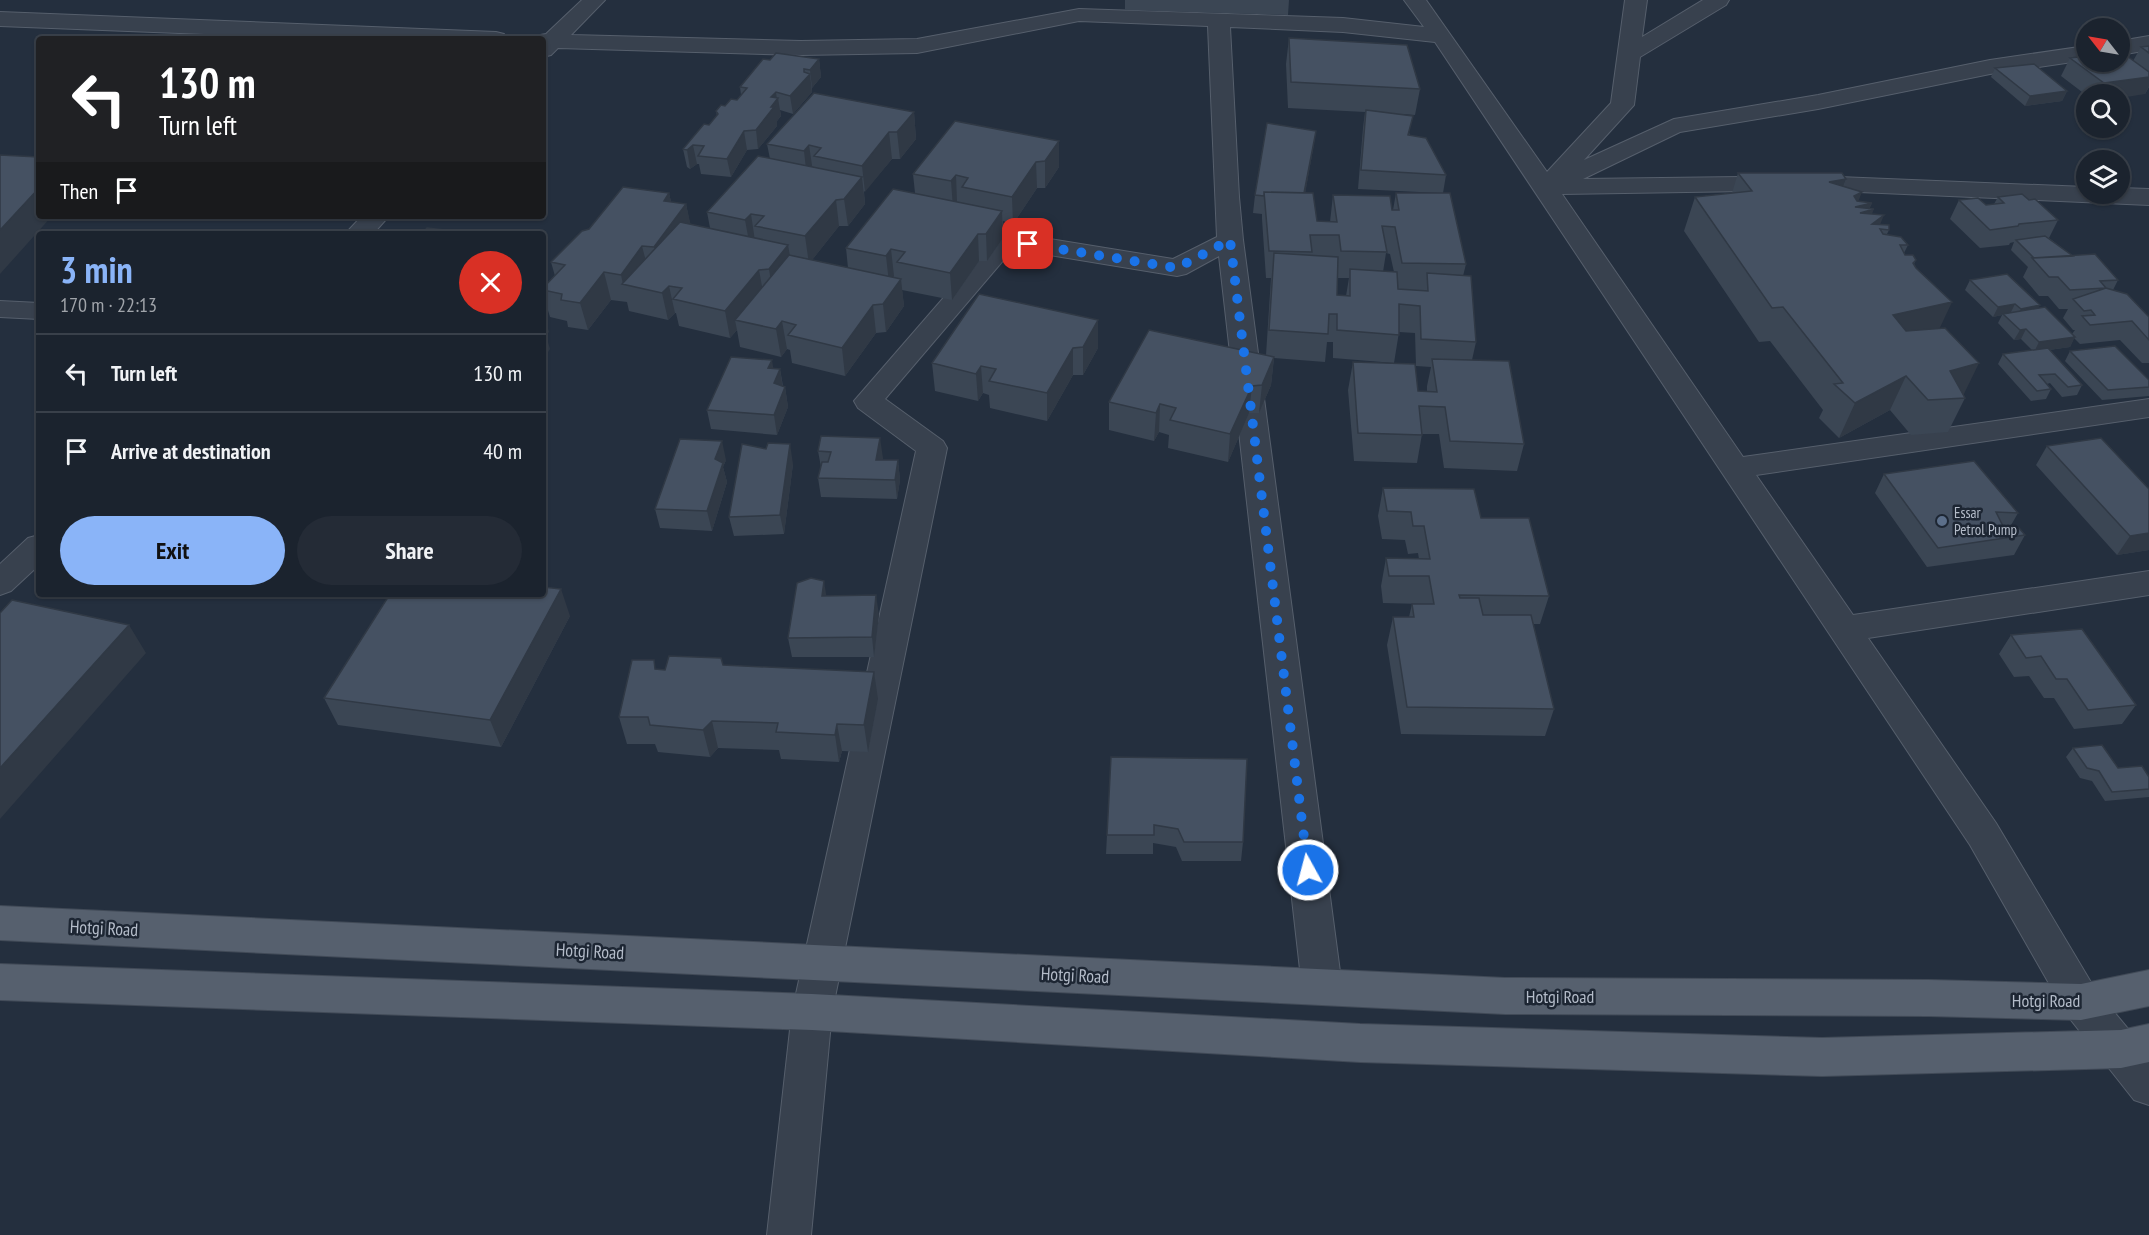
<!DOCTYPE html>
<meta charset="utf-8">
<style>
:root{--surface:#1b232e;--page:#242b36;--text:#f1f3f6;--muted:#a0a4aa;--line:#39404a;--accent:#8ab4f8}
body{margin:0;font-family:"PT Sans Narrow",sans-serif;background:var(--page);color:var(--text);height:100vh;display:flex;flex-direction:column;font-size:22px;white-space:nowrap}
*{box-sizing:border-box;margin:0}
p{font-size:20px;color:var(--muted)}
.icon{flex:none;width:33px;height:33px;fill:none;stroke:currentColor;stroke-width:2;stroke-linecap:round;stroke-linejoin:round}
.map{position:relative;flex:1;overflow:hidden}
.drawer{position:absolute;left:36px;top:231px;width:510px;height:366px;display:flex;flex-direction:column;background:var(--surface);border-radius:6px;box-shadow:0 2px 4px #0004,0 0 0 2px var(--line)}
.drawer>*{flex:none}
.hud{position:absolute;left:36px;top:36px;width:510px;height:183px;border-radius:6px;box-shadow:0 2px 4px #0004,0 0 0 2px var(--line);background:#202124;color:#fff;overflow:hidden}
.needle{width:39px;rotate:301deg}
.fabs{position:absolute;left:2076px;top:18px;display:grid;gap:12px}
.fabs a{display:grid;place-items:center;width:54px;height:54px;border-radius:50%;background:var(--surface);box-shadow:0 2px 4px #0004,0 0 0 2px var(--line);font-size:30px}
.pin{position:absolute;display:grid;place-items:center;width:51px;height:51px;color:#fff;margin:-26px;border-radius:12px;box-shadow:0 3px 9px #0006}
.me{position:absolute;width:66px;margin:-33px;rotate:353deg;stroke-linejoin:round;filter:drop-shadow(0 0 4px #0008)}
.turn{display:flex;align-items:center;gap:21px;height:126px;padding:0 24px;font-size:27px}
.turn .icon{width:78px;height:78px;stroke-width:2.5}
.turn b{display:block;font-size:42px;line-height:51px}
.then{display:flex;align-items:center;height:57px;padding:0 24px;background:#0003;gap:12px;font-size:22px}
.round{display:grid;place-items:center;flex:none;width:63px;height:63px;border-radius:32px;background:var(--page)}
.headline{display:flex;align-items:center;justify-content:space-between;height:102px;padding:0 24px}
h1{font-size:36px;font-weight:700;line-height:45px;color:var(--accent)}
.cta{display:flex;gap:12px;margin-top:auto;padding:12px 24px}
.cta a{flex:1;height:69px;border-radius:36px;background:var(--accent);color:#111;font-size:24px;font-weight:700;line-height:69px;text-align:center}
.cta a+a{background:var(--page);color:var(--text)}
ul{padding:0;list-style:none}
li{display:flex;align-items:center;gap:18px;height:78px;padding:0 24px;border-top:2px solid var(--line)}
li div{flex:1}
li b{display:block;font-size:22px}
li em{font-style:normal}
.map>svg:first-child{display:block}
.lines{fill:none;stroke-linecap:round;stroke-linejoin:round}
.minor-casing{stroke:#565f6c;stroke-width:2}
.major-casing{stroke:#414a57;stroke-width:2}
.minor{fill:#38414e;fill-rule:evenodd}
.major{fill:#56606e;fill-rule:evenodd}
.wall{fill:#3b4654;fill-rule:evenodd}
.shaded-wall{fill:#303945}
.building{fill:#455162;stroke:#303945;stroke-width:1.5}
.route{stroke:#1a73e8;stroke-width:10;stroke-dasharray:0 18}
.service-dot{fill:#5c6f8a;stroke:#1d2633;stroke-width:2}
.labels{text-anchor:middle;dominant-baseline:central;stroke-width:5;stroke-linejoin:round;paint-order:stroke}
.poi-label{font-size:15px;fill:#b4bcc9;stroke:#1d2633;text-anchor:start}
.near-street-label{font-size:18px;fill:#b4bcc9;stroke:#1d2633}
</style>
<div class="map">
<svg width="2149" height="1235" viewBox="0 0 2149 1235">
<rect width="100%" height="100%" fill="#242f3e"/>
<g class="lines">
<defs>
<path id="minor" d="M582 0H605L571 35 801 41 917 39 1079 9 1343 18 1424 27 1404 0H1426L1547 172 1611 103 1625 0H1647L1642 37 1703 0H1729L1726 5 1640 57 1634 105 1584 160 1674 119 1818 95 1990 60 2086 46V60L1990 74 1818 109 1680 132 1583 179 1814 176 2086 187V194H2120V188L2149 189V205L1814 190 1562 194 1743 457 2149 399V417L1756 475 1853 615 2149 571V595L1868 638 1996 823 2095 989 2149 1054V1105L2134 1100 2067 1015 1970 845 1435 42 1343 32 1230 27 1239 197 1243 240 1342 987 1336 1000 1322 1005 1308 1000 1302 987 1219 256 1186 274 1177 276 1013 249 885 399 943 441 947 448 832 1012 811 1235H767L792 1012 916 451 858 408 854 401 998 235 1007 232 1173 259 1217 237 1208 26 1079 21 917 53 801 55 558 48 551 55 543 57V39H533L535 36 546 34Z
M0 12 496 32 504 34 507 39H332L0 26Z
M2149 36V50L2120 55V41Z
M362 216H389L373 234H345Z
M0 301 39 303V319L0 317Z
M39 535V565L11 591 0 595V564L28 538Z"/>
<path id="major" d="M0 906 1505 978 1929 980 2081 984 2149 970V1006L2081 1020 1929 1016 1505 1014 0 940Z
M0 964 812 994 1360 1024 1822 1038 2121 1030 2149 1024V1062L2121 1068 1822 1076 1360 1062 812 1030 0 1000Z"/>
</defs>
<!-- minor casing -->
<use href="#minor" class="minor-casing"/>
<!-- major casing -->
<use href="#major" class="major-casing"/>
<!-- minor -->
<use href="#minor" class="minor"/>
<!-- major -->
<use href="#major" class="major"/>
</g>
<!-- wall -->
<path class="wall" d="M1125 0H1289L1288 15 1125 10Z
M1289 38 1420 89 1415 115 1402 114 1410 135 1446 175 1443 193 1466 264 1463 276 1476 342 1472 360 1524 444 1517 471 1444 468 1439 434H1422L1417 463 1354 461 1348 390 1353 362 1418 391H1427V386L1431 367 1416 366 1415 333 1399 332 1394 363 1333 358V342H1327L1325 362 1274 358 1271 385 1259 413H1249L1228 462 1168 448 1169 435 1159 432 1154 441 1109 430V402L1266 355 1271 278H1266L1262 219V214L1253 213 1255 195 1316 131 1313 149 1305 193 1317 221 1330 222 1333 195 1393 210 1396 193H1439L1358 189 1363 128 1365 112 1288 108 1286 64ZM1386 253 1390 254 1394 272H1383ZM1337 278H1349L1346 296 1337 295Z
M2149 46V87L2145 94 2086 95 2061 76 2070 58 2133 61 2141 47Z
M819 59 821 77 812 88V92L793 114 780 110 781 116 777 121V126L758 149 747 150 731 177 701 174 699 164H697L690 169 687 167 683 149 709 125 717 116 716 111 737 100 741 95 740 87 770 60Z
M1995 68 2067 91 2062 101 2025 106 1991 77Z
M914 112 916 139 900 159H892L864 192 865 204 848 226H839L812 260 848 268 846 248 915 193 913 174 1059 141V167L1045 188H1037L1013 224 1003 221V238L987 261H979L952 300 902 290 904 306 886 332 876 333 845 376 792 363 790 350 787 349 781 357 740 347 737 330 730 338 679 326 676 313H675L668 320 629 311 627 302 611 300 588 330 568 327 567 321 550 317 543 294V288L555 276 551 262 589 229 669 193 671 202 686 204 690 224 710 228 707 212 770 159 767 144Z
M1738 173 1846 179 1844 186 1858 201 1872 203 1869 209 1871 214 1880 224 1889 230 1887 234 1908 245 1904 253 1905 255 1916 260 1914 264 1965 398 1948 432 1911 435 1890 410 1839 438 1819 418 1823 410 1770 341 1759 342 1684 231 1695 197 1732 193Z
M1998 197 2029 200 2058 220 2049 238 2073 256 2118 280 2113 290 2149 317V363H2142L2120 340 2080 344 2074 338 2070 347 2049 350 2082 385 2077 395 2062 397 2050 383 2047 384 2051 389 2046 399 2031 401 1998 364 2003 354 2032 350 2021 339 2014 340 1998 323 2002 315 1993 317 1965 290 1970 280 2038 308 2072 334 2075 330H2073L2063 318 2068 309H2059L2048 296H2039L2023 277 2028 267 2011 250 2014 242 2010 243 2009 245 1980 248 1950 219 1959 200 1986 205 1994 204Z
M1098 320V348L1083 375H1073L1047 421 990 408 989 395 983 393 978 401 935 391 932 363Z
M2070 351 2149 380V396L2102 400 2065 361Z
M774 369H780L783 386 785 387 788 407 777 435 711 429 707 410Z
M821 436 883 458 882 460H898L900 480 897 499 821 497 818 478 821 467 818 451Z
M2047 446 2149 550 2117 555 2036 465Z
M726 460 723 467 727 482 712 531 660 528 655 509Z
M793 464 784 534 734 536 729 517Z
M1884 474 2018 513 2010 527 2025 535 2014 555 1927 567 1875 493Z
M1383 488 1481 518 1549 596 1540 624H1533L1554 709 1545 736 1401 734 1387 645 1393 617H1409L1412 604H1423L1383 603 1381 586 1386 558 1419 559 1418 553 1408 554 1405 540 1382 539 1378 516Z
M827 596 879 615 874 657H792L788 638Z
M570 616 501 747 338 725 324 698Z
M2011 635 2136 705 2122 724 2074 729 2054 698H2044L2029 676 2014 677 1999 654Z
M723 665 878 699 868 752 842 751 839 762 781 759 779 750 718 748 710 757 658 752 655 744H627L619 717 657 669 665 670Z
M2073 748 2118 768 2149 777V797L2105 801 2092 781 2080 778 2066 757Z
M1111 757 1243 842 1241 861H1182L1176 847 1153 843V854H1106Z"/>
<!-- shaded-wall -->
<path class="shaded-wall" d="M819 59 821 77 812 88 810 70Z
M810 74 812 92 793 114 790 96Z
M2149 77V86L2145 94 2120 98V94H2099L2104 83Z
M2067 91 2062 101 2025 106 2030 96Z
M776 92 777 100 778 98 781 116 777 121V126L758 149 756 130 771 97Z
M914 112 916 139 900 159 897 132Z
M744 131 747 150 731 177 727 159Z
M1316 131 1313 149 1301 218 1303 199Z
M889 132 892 159 865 192 862 166Z
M1059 141V167L1045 188V161Z
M693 145 697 164 690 169 687 150Z
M809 145 813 172 807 178 804 151Z
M1036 162 1037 188 1013 224 1012 197Z
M956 175 957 202 953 208 951 181Z
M862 177 865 204 848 226 844 199Z
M1846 179 1833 213 1829 182Z
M39 188V216H52L0 274V230Z
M1862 192 1856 207 1872 203 1868 211 1874 209 1860 243 1854 196Z
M669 193 675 219 686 204 692 231 660 274 654 247 664 201Z
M836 200 839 226 809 264 805 236Z
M1002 211 1003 238 987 261 986 234Z
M751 214 755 241 750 247 745 220Z
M1884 215 1870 249 1872 224Z
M978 234 979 261 952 300 950 273Z
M788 245 793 272 773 296 769 269Z
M642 246 649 273 623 284 621 275Z
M891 249 894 276 889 283 886 256Z
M759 270 764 297 735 320 737 330 730 338 725 311Z
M604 272 611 300 588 330 580 303Z
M901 279 904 306 886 332 883 304Z
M669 286 675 313 668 320 662 293Z
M1952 302 1936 336 1877 349 1893 315Z
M2015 304 2010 314H2003L2002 315 1993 317 1998 307Z
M873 305 876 333 845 376 842 348Z
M2040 305 2035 315 2015 319 2021 309Z
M543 313 549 332 546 335 550 349 543 360Z
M1098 320V348L1083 375V347Z
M782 321 787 349 781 357 776 329Z
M2026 329 2021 339 2014 340 2020 330Z
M2075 337 2070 347 2034 352 2039 342Z
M1073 348V375L1047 421V393Z
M1274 357 1271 385 1259 413 1262 385Z
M772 360 775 379 780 369 783 389 777 402 768 368Z
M1979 363 1962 398 1950 371Z
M981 366 983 393 978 401 976 374Z
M1906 376 1890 410 1839 438 1855 403Z
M1252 386 1249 413 1228 462 1230 434Z
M785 387 788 407 777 435 774 415Z
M1160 404 1159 432 1154 441 1156 413Z
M880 438 883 458 878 479 876 460Z
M722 441 726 460 723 467 727 482 712 531 707 511 715 459Z
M790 444 793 464 784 534 780 515Z
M898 460 900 480 897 499 895 480Z
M2149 533V550L2117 555 2130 536Z
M824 581 827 600 822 596Z
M561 589 570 616 501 747 490 720Z
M876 595 879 615 874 657 872 637Z
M129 625 146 653 0 819V768Z
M874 672 878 699 868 752 864 725Z
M712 721 718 748 710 757 703 730Z
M837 724 842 751 839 762 835 735Z"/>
<!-- building -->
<path class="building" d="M1289 38 1407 45 1420 89 1291 82Z
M2149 46V53L2141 47Z
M2120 51 2149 72V77L2104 83 2070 58 2086 56V62H2120Z
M776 53 819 59 810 70 804 69V72L810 74 790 96 776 92 771 97 778 98 771 107H774L756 130 744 131 727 159 698 156 704 146 693 145 687 150 683 149 704 124 709 125 718 114 716 111 721 105 725 106 731 99 737 100 747 88 740 87 763 59 770 60Z
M2034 64 2067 91 2030 96 1995 68Z
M814 93 914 112 897 132H889L862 166 814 156 821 148 809 145 804 151 767 144Z
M1366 110 1413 116 1408 135 1426 138 1446 175 1361 170Z
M955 121 1059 141 1045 161 1036 162 1012 197 962 187 968 178 956 175 951 181 913 174Z
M1267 123 1316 131 1304 193 1264 192V196L1255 195Z
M0 155 39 157V188L0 230Z
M758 156 862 177 844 199 836 200 805 236 755 226 764 216 751 214 745 220 707 212Z
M1738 173H1842L1846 179 1829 182 1862 192 1854 196 1857 201 1872 203 1855 207 1874 209 1860 213 1884 215 1872 224 1889 225V230L1880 229 1883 234 1901 237 1908 245H1900L1905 255H1913L1916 260 1913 263 1916 268 1952 302 1893 315 1906 331 1945 328 1979 363 1950 371 1965 398 1928 400 1906 376 1855 403 1834 384 1843 383 1783 307 1772 308 1695 197 1752 191Z
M623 187 669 193 664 201 686 204 654 247 642 246 621 275 604 272 580 303 561 300 562 294 543 290V288L565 265 551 262 582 231 589 229Z
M893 189 1002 211 986 234H978L950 273 897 262 905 252 891 249 886 256 846 248Z
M1264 192 1313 193 1317 221 1337 222 1333 195 1390 196 1392 210H1399L1396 193H1450L1466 264 1402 263 1395 227 1382 226 1387 252 1341 251 1339 235H1310L1312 252 1269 251Z
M2022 194 2029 200 2035 199 2058 220 2019 224 2018 226 1990 230 1959 200 1978 198 1986 205 2004 203 1998 197Z
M680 222 788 245 769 269 759 270 725 311 673 299 682 288 669 286 662 293 622 284Z
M427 228 480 234H422Z
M2045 236 2073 256 2034 258 2016 240Z
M1274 253 1338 257 1337 295 1350 296V269L1397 272 1398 289 1428 291 1427 273 1471 276 1476 342 1421 339 1420 306 1399 304V335L1337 330V314H1329L1328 334 1269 330Z
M2095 254 2118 280 2100 281 2106 288 2127 294 2149 317V340L2132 321 2090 325 2082 316 2095 315 2091 310 2084 311 2073 299 2106 288 2070 290 2058 277H2049L2032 258Z
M789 255 901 279 883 304 873 305 842 348 788 335 796 325 782 321 776 329 735 320Z
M2007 274 2040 305 2021 309 2015 304 1998 307 1970 280Z
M979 294 1098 320 1083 347 1073 348 1047 393 989 381 996 369 981 366 976 374 932 363Z
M2045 307 2075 337 2039 342 2026 329 2020 330 2003 314Z
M1149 330 1274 357 1262 385 1252 386 1230 434 1170 420 1176 408 1160 404 1156 413 1109 402Z
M2115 346 2149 380V387L2108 390 2070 351Z
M2048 348 2082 385 2068 387 2055 374 2039 375 2051 389 2037 391 2003 354Z
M731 357 772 360 768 368 780 369 774 383 785 387 774 415 707 410Z
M1432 359 1509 361 1524 444 1450 441 1445 407 1419 406 1422 435 1358 433 1353 362 1415 364 1418 391 1437 392Z
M821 436 880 438 876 460H898L895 480 818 478 822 462H828L831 452 818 451Z
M2101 438 2149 489V533L2130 536 2047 446Z
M680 439 722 441 715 459 723 463 707 511 655 509Z
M768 443 790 444 780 515 729 517 742 444 766 449Z
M1974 461 2018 513 1996 512 2003 526 2019 528 2025 535 1938 548 1884 474Z
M1383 488 1474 489 1481 518H1529L1549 596 1459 595 1460 598H1479L1483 615H1531L1554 709 1407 707 1393 617H1414L1412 604H1434L1429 576H1389L1386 558 1430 559 1424 526H1413L1411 512 1387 511Z
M811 578 824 581 822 596 876 595 872 637 788 638 797 583Z
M543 587 561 589 490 720 324 698 390 594H543Z
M12 600 129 625 0 768V613Z
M2082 629 2136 705 2088 710 2067 679H2056L2041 656 2026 658 2011 635Z
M669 656 721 658 723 665 874 672 864 725 837 724 835 735 776 732 778 723 712 721 703 730 650 725 648 717H619L632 660H654L655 669 665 670Z
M2102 745 2118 768 2142 766 2149 777V789L2112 792 2099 771 2087 768 2073 748Z
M1111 757 1247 759 1243 842H1184L1178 829 1154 825V835H1107Z"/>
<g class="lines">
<!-- route -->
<path class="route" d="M1028 244 1177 268 1230 240 1308 870"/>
</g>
<!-- markers -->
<circle class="service-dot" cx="1942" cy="521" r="6"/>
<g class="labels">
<!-- poi labels -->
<g class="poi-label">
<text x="1954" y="512">Essar<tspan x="1954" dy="17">Petrol Pump</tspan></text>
</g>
<!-- near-street labels -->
<g class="near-street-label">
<text transform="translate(104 928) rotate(3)">Hotgi Road</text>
<text transform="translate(590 951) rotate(3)">Hotgi Road</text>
<text transform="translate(1075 975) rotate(3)">Hotgi Road</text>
<text x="1560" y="996">Hotgi Road</text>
<text x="2046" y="1000">Hotgi Road</text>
</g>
</g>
</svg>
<div class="fabs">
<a><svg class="needle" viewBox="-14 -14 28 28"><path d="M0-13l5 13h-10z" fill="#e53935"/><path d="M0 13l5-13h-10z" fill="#a0a4aa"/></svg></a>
<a><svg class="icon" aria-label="search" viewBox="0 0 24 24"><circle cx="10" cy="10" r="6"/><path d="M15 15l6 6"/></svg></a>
<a><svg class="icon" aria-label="layers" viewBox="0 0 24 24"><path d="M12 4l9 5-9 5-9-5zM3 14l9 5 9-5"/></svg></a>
</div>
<div class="pin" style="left:1028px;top:244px;background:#d93025"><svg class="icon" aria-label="arrive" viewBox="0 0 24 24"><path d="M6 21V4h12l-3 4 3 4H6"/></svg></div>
<svg class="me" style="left:1308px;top:870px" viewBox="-20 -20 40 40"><circle r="17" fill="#1a73e8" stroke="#fff" stroke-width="3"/><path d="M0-11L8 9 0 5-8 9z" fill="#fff"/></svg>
<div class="hud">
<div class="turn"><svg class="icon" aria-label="left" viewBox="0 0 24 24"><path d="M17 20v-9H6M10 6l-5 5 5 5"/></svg><div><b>130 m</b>Turn left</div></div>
<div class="then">Then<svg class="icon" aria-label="arrive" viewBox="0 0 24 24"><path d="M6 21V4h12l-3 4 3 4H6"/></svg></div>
</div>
<section class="drawer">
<div class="headline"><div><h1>3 min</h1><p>170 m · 22:13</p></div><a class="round" style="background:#d93025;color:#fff"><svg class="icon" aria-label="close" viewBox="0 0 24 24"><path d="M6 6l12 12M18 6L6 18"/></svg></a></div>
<ul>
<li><svg class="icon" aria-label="left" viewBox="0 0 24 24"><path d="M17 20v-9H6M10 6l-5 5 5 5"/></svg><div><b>Turn left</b></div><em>130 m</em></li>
<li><svg class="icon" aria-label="arrive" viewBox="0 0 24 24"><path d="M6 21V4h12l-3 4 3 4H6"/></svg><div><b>Arrive at destination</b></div><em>40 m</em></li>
</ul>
<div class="cta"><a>Exit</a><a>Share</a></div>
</section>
</div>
